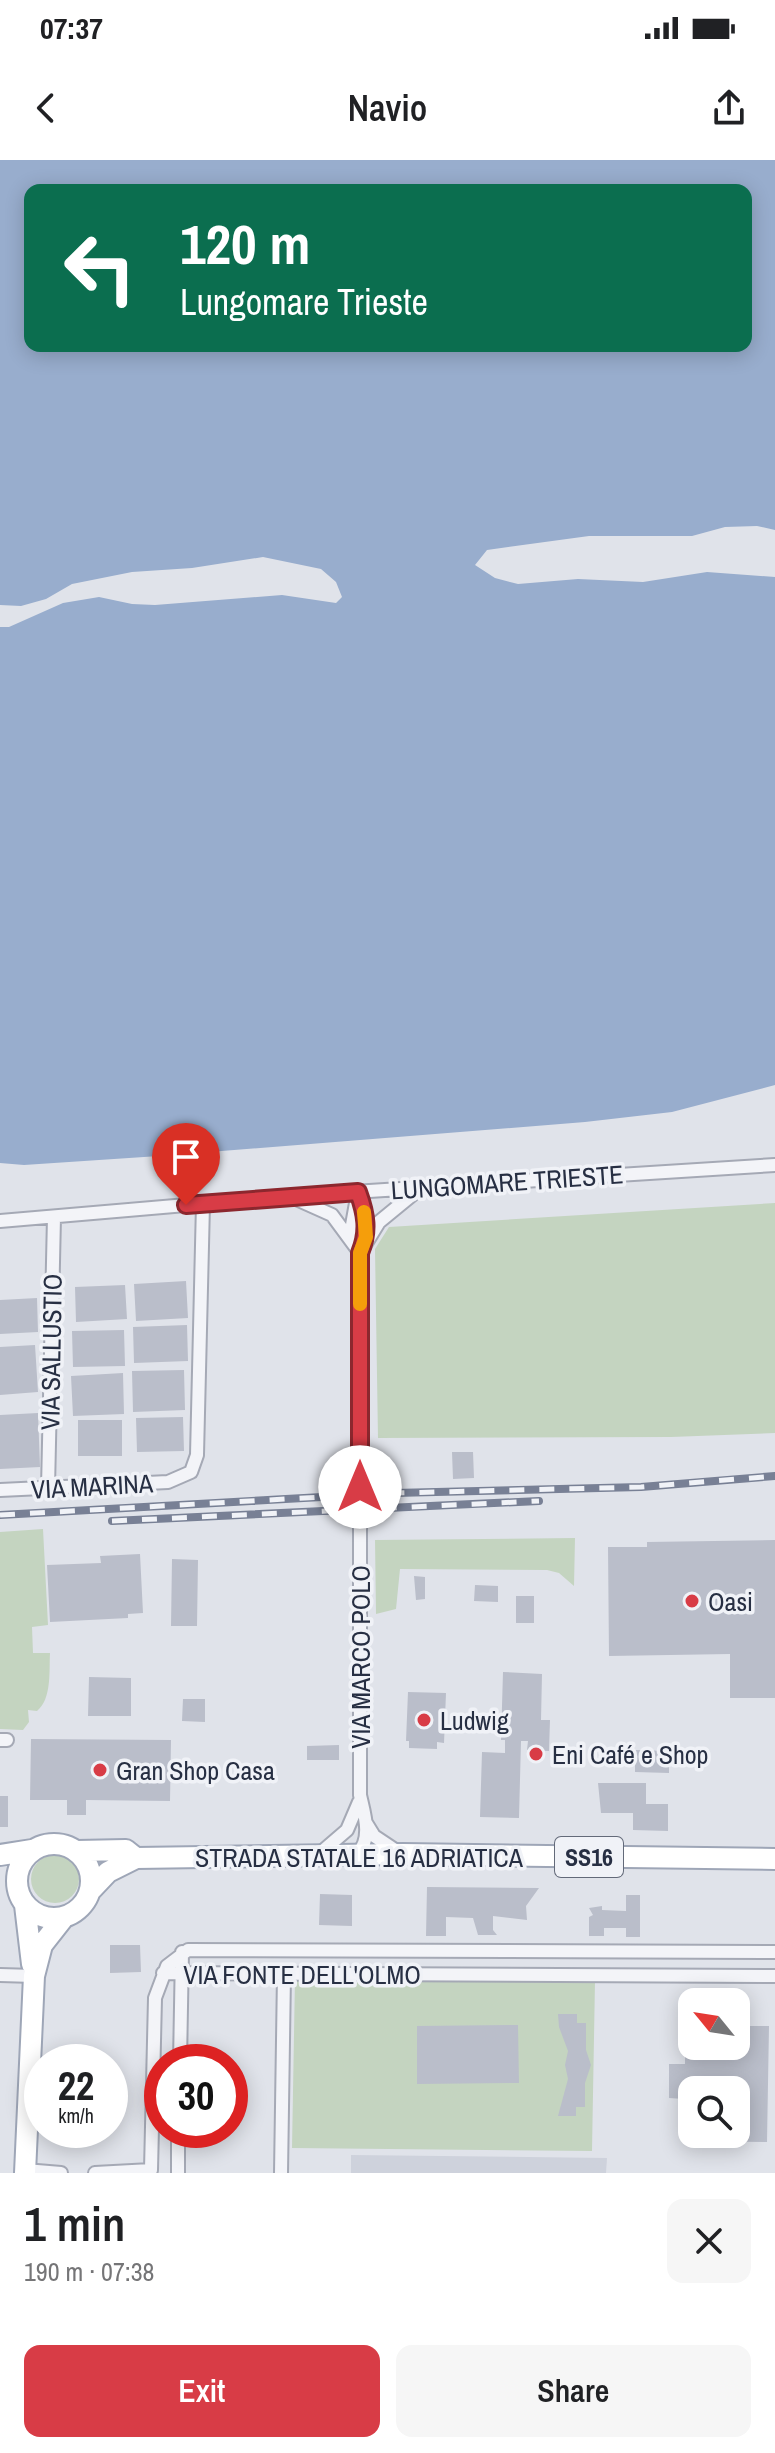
<!DOCTYPE html>
<meta charset="utf-8">
<style>
:root{--surface:#fff;--page:#f6f6f6;--text:#202124;--muted:#757577;--accent:#d83c46}
body{margin:0;font-family:"Archivo Narrow",sans-serif;background:var(--page);color:var(--text);height:100vh;display:flex;flex-direction:column;font-size:30px;white-space:nowrap}
*{box-sizing:border-box;margin:0}
p{font-size:26px;color:var(--muted)}
.icon{flex:none;width:44px;height:44px;fill:none;stroke:currentColor;stroke-width:2;stroke-linecap:round;stroke-linejoin:round}
.map{position:relative;height:2013px;overflow:hidden}
.panel{display:flex;flex-direction:column;background:var(--surface);flex:1}
.panel>*{flex:none}
.guide{position:absolute;left:24px;top:24px;width:728px;height:168px;border-radius:16px;box-shadow:0 4px 20px #0003;background:#0b6e4f;color:#fff;overflow:hidden}
.needle{width:52px;rotate:300deg}
.controls{position:absolute;left:678px;top:1828px;display:grid;gap:16px}
.controls a{display:grid;place-items:center;width:72px;height:72px;border-radius:16px;background:var(--surface);box-shadow:0 4px 20px #0003;font-size:40px}
.speed{position:absolute;left:24px;top:1884px;display:flex;gap:16px;font-size:40px;font-weight:700;text-align:center}
.speed>*{display:grid;place-content:center;width:104px;height:104px;border-radius:50%;background:var(--surface);box-shadow:0 4px 20px #0003;line-height:1}
.speed small{font-size:20px;font-weight:400}
.speed .limit{border:12px solid #d22;background:#fff;color:#111}
.pin{position:absolute;display:grid;place-items:center;width:68px;height:68px;color:#fff;margin:-82px -34px;border-radius:50% 50% 50% 0;rotate:-45deg;box-shadow:0 0 8px #0007}
.pin .icon{rotate:45deg}
.me{position:absolute;width:88px;margin:-44px;rotate:0deg;stroke-linejoin:round;filter:drop-shadow(0 0 6px #0008)}
.turn{display:flex;align-items:center;gap:28px;height:168px;padding:0 24px;font-size:36px}
.turn .icon{width:104px;height:104px;stroke-width:2.5}
.turn b{display:block;font-size:56px;line-height:68px}
.round{display:grid;place-items:center;flex:none;width:84px;height:84px;border-radius:16px;background:var(--page)}
.head{display:flex;align-items:center;justify-content:space-between;height:136px;padding:0 24px}
h1{font-size:48px;font-weight:600;line-height:60px}
.button{display:flex;gap:16px;margin-top:auto;padding:16px 24px}
.button a{flex:1;height:92px;border-radius:16px;background:var(--accent);color:#fff;font-size:32px;font-weight:600;line-height:92px;text-align:center}
.button a+a{background:var(--page);color:var(--text)}
.status{display:flex;justify-content:space-between;align-items:center;height:56px;padding:0 40px;background:var(--surface);direction:ltr}
.status svg{height:22px;fill:currentColor}
header{display:flex;justify-content:space-between;align-items:center;height:104px;padding:0 24px;background:var(--surface);font-size:36px;font-weight:600}
.map>svg:first-child{display:block}
.built{fill:#ced2dc}
.green{fill:#c4d4c0}
.water{fill:#98adcd;fill-rule:evenodd}
.pier{fill:#e0e3ea}
.building{fill:#babeca;fill-rule:evenodd}
.lines{fill:none;stroke-linecap:round;stroke-linejoin:round}
.street-tunnel{stroke:#bbbfc9;stroke-width:12;stroke-dasharray:12 6;stroke-linecap:butt}
.street-casing{stroke:#a5a9b5;stroke-width:16}
.primary-casing{stroke:#9ea6b7;stroke-width:24}
.street{stroke:#f3f4f8;stroke-width:12}
.primary{stroke:#fff;stroke-width:20}
.rail-casing{stroke:#788095;stroke-width:8}
.rail{stroke:#f0f2f7;stroke-width:5;stroke-dasharray:15;stroke-linecap:butt}
.route-casing{stroke:#8c272e;stroke-width:20}
.route{stroke:#d83c46;stroke-width:14}
.slow{stroke:#f59e0b;stroke-width:14}
.poi-dot{fill:#d83c46;stroke:#f0f2f7;stroke-width:3}
.labels{text-anchor:middle;dominant-baseline:central;stroke-width:7;stroke-linejoin:round;paint-order:stroke}
.shield{fill:#f0f2f7;stroke:#636a79;stroke-width:2}
.shield-label{font-size:24px;font-weight:bold;fill:#272f43}
.street-label{font-size:26px;fill:#272f43;stroke:#f0f2f7}
.poi-label{font-size:26px;fill:#272f43;stroke:#f0f2f7;text-anchor:start}
</style>
<div class="status"><b>07:37</b><svg viewBox="0 0 49 12"><path d="M0 12V9h3v3zM5 12V6h3v6zM10 12V3h3v9zM15 12V0h3v12zM26 1h20v11H26zM47 4h2v5h-2z"/></svg></div>
<header><svg class="icon" aria-label="back" viewBox="0 0 24 24"><path d="M15 5l-7 7 7 7"/></svg>Navio<svg class="icon" aria-label="share" viewBox="0 0 24 24"><path d="M12 15V3M7 8l5-5 5 5M5 13v7h14v-7"/></svg></header>
<div class="map">
<svg width="775" height="2013" viewBox="0 0 775 2013">
<rect width="100%" height="100%" fill="#e0e3ea"/>
<!-- built -->
<path class="built" d="M351 1995 607 1998 606 2013H351Z"/>
<!-- green -->
<path class="green" d="M775 1043V1273L671 1277 378 1278 375 1089 389 1067Z
M43 1369 48 1465 32 1467 33 1493H50C49 1511 52 1539 37 1551L28 1550 29 1562 23 1570 0 1569V1372Z
M575 1378 574 1426 559 1413 547 1410 400 1409 396 1449 376 1454 375 1380Z
M31 1719a24 24 0 1 1 48 0a24 24 0 1 1-48 0Z
M295 1818 595 1821 592 1991 292 1988Z"/>
<!-- water -->
<path class="water" d="M0 0H775V925L672 952 585 962 159 996 24 1005 0 1003ZM30 30H746V186H30Z"/>
<!-- pier -->
<path class="pier" d="M757 366 775 370V417L707 412 643 422 578 419 518 424 495 418 475 405 487 390 589 376H692L725 367Z
M263 397 321 409 336 422 342 437 336 443 282 435 155 445 132 444 99 437 63 443 9 467H0V445L21 446 46 439 72 424 132 412 192 408Z"/>
<!-- building -->
<path class="building" d="M186 1121 188 1158 136 1161 134 1124Z
M125 1125 127 1159 76 1162 75 1127Z
M37 1138 38 1172 0 1174V1140Z
M187 1165 188 1201 134 1203 133 1167Z
M124 1170 125 1206 73 1207 72 1171Z
M35 1185 38 1232 0 1235V1187Z
M184 1210 185 1250 133 1252 132 1211Z
M123 1213 124 1254 73 1256 71 1216Z
M38 1253 40 1307 0 1309V1255Z
M183 1257 184 1291 137 1292 136 1258Z
M78 1260H122V1296H78Z
M452 1292H473L474 1318 453 1319Z
M775 1380V1538H730V1494L609 1496 608 1387H647V1382Z
M140 1394 143 1453 128 1454V1458L50 1462 47 1405 101 1403 100 1396Z
M172 1399 198 1400 197 1466H171Z
M414 1416 425 1417V1439L416 1440Z
M475 1425 498 1426V1442L474 1441Z
M516 1436H534V1463H516Z
M503 1512 542 1514 541 1560H550L549 1591 527 1590 528 1581H521L519 1658 480 1657 482 1592 505 1593V1580H501Z
M89 1517 131 1518V1556H88Z
M408 1532 446 1533 444 1583 437 1582V1589L409 1588V1581H406Z
M183 1539H205V1562L182 1561Z
M31 1579 171 1580 170 1641 86 1640V1655H67V1640H30Z
M339 1585V1600H307V1586Z
M635 1590 669 1591V1613L635 1612Z
M598 1623H646V1644H668V1671L633 1670V1653H601Z
M0 1636H8V1667H0Z
M427 1727 539 1728 526 1746 527 1760 493 1756V1770L497 1775H478L473 1758 446 1757V1776H426Z
M320 1734 352 1735V1766L319 1765Z
M626 1735H640V1777H626V1768H604V1776H589V1757L593 1755 589 1748 602 1746V1750L626 1751Z
M110 1785H140L141 1812 110 1813Z
M558 1854H577V1863H586V1890L591 1905 585 1923V1947H576V1956H558L568 1919 565 1905 568 1891 559 1867Z
M518 1865 519 1923 417 1924V1866Z
M685 1865H692V1886H736V1866H769L767 1982 683 1981 684 1939 669 1938V1904H685ZM692 1930H736V1974H692Z"/>
<g class="lines">
<!-- street-tunnel -->
<path class="street-tunnel" d="M360 1327V1360"/>
<defs>
<path id="street" d="M358 1032 365 1055 366 1077
M294 1038 332 1055 360 1093
M0 1061 291 1036 775 1005
M350 1076 358 1032
M360 1327V1093L379 1062 418 1030
M48 1328 54 1057
M0 1330 168 1322 191 1312 197 1295 203 1044
M0 1580H7
M366 1663 374 1676 395 1690
M357 1694C373 1679 364 1653 360 1635V1360
M318 1695 347 1670 359 1642
M163 1813 775 1816
M0 1815 34 1816
M180 1902 182 1792
M25 2010 61 2013
M95 2013 151 2010 155 1838 167 1806 188 1790 775 1792
M178 2013V1970
M281 2013 284 1814"/>
<path id="primary" d="M17 1721a37 37 0 1 1 74 0a37 37 0 1 1-74 0Z
M77 1691 126 1690 136 1698
M0 1695 32 1690
M90 1731 108 1712 136 1698 403 1694 775 1699
M25 1745 32 1804
M25 2013 34 1816 42 1785 64 1757"/>
</defs>
<!-- street casing -->
<use href="#street" class="street-casing"/>
<!-- primary casing -->
<use href="#primary" class="primary-casing"/>
<!-- street -->
<use href="#street" class="street"/>
<!-- primary -->
<use href="#primary" class="primary"/>
<defs>
<path id="rail" d="M0 1355 394 1333 641 1327 775 1316
M112 1361 539 1341"/>
</defs>
<!-- rail casing -->
<use href="#rail" class="rail-casing"/>
<!-- rail -->
<use href="#rail" class="rail"/>
</g>
<g class="lines">
<defs>
<path id="route" d="M186 1045 358 1032C366 1054 369 1071 360 1093V1327"/>
</defs>
<!-- route casing -->
<use href="#route" class="route-casing"/>
<!-- route -->
<use href="#route" class="route"/>
<!-- slow -->
<path class="slow" d="M360 1144V1093L366 1077 364 1052"/>
</g>
<!-- markers -->
<g class="poi-dot">
<circle cx="692" cy="1441" r="8"/>
<circle cx="424" cy="1560" r="8"/>
<circle cx="536" cy="1594" r="8"/>
<circle cx="100" cy="1610" r="8"/>
</g>
<g class="labels">
<!-- shield labels -->
<rect class="shield" x="555" y="1677" width="68" height="40" rx="6"/>
<g class="shield-label">
<text x="589" y="1697">SS16</text>
</g>
<!-- street labels -->
<g class="street-label">
<text transform="translate(507 1022) rotate(-4)">LUNGOMARE TRIESTE</text>
<text transform="translate(51 1192) rotate(-89)">VIA SALLUSTIO</text>
<text transform="translate(92 1326) rotate(-3)">VIA MARINA</text>
<text transform="translate(360 1497) rotate(-90)">VIA MARCO POLO</text>
<text x="359" y="1697">STRADA STATALE 16 ADRIATICA</text>
<text x="302" y="1814">VIA FONTE DELL'OLMO</text>
</g>
<!-- poi labels -->
<g class="poi-label">
<text x="708" y="1441">Oasi</text>
<text x="440" y="1560">Ludwig</text>
<text x="552" y="1594">Eni Café e Shop</text>
<text x="116" y="1610">Gran Shop Casa</text>
</g>
</g>
</svg>
<div class="controls">
<a><svg class="needle" viewBox="-14 -14 28 28"><path d="M0-13l5 13h-10z" fill="#e53935"/><path d="M0 13l5-13h-10z" fill="#757577"/></svg></a>
<a><svg class="icon" aria-label="search" viewBox="0 0 24 24"><circle cx="10" cy="10" r="6"/><path d="M15 15l6 6"/></svg></a>
</div>
<div class="speed"><div>22<small>km/h</small></div><div class="limit">30</div></div>
<div class="pin" style="left:186px;top:1045px;background:#d93025"><svg class="icon" aria-label="arrive" viewBox="0 0 24 24"><path d="M6 21V4h12l-3 4 3 4H6"/></svg></div>
<svg class="me" style="left:360px;top:1327px" viewBox="-20 -20 40 40"><circle r="19" fill="#fff"/><path d="M0-13L10 11 0 6-10 11z" fill="#d83c46"/></svg>
<div class="guide">
<div class="turn"><svg class="icon" aria-label="left" viewBox="0 0 24 24"><path d="M17 20v-9H6M10 6l-5 5 5 5"/></svg><div><b>120 m</b>Lungomare Trieste</div></div>
</div>
</div>
<section class="panel">
<div class="head"><div><h1>1 min</h1><p>190 m · 07:38</p></div><a class="round"><svg class="icon" aria-label="close" viewBox="0 0 24 24"><path d="M6 6l12 12M18 6L6 18"/></svg></a></div>
<div class="button"><a>Exit</a><a>Share</a></div>
</section>
